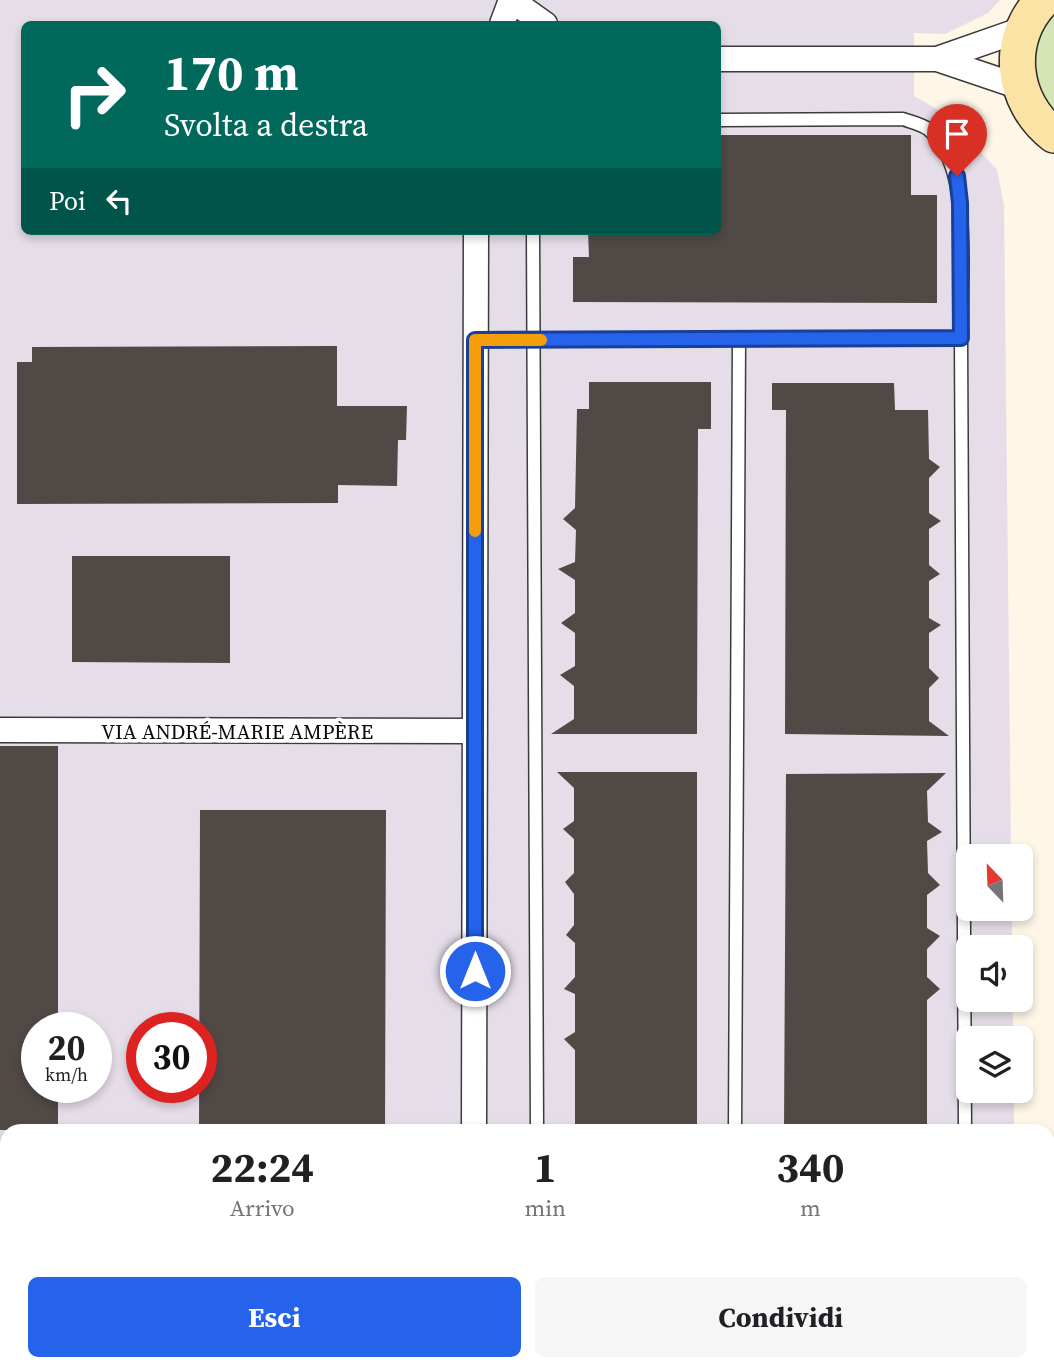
<!DOCTYPE html>
<html lang="it">
<meta charset="utf-8">
<style>
:root{--surface:#fff;--page:#f6f6f6;--text:#202124;--muted:#757577;--accent:#2563eb}
body{margin:0;font-family:"Source Serif 4",serif;background:var(--page);color:var(--text);height:100vh;display:flex;flex-direction:column;font-size:26px;white-space:nowrap}
*{box-sizing:border-box;margin:0}
p{font-size:23px;color:var(--muted)}
.icon{flex:none;width:38px;height:38px;fill:none;stroke:currentColor;stroke-width:2;stroke-linecap:round;stroke-linejoin:round}
.map{position:relative;flex:1;overflow:hidden}
.sheet{position:absolute;left:0px;top:1124px;width:1055px;height:247px;display:flex;flex-direction:column;background:var(--surface);border-radius:21px 21px 0 0;box-shadow:0 4px 10px #0003}
.sheet>*{flex:none}
.banner{position:absolute;left:21px;top:21px;width:700px;height:214px;border-radius:10px;box-shadow:0 4px 10px #0003;background:#00695c;color:#fff;overflow:hidden}
.needle{width:46px;rotate:337deg}
.controls{position:absolute;left:956px;top:844px;display:grid;gap:14px}
.controls a{display:grid;place-items:center;width:77px;height:77px;border-radius:10px;background:var(--surface);box-shadow:0 4px 10px #0003;font-size:35px}
.speed{position:absolute;left:21px;top:1012px;display:flex;gap:14px;font-size:35px;font-weight:700;text-align:center}
.speed>*{display:grid;place-content:center;width:91px;height:91px;border-radius:50%;background:var(--surface);box-shadow:0 4px 10px #0003;line-height:1}
.speed small{font-size:18px;font-weight:400}
.speed .limit{border:10px solid #d22;background:#fff;color:#111}
.pin{position:absolute;display:grid;place-items:center;width:60px;height:60px;color:#fff;margin:-72px -30px;border-radius:50% 50% 50% 0;rotate:-45deg;box-shadow:0 0 7px #0007}
.pin .icon{rotate:45deg}
.me{position:absolute;width:77px;margin:-38px;rotate:0deg;stroke-linejoin:round;filter:drop-shadow(0 0 5px #0008)}
.turn{display:flex;align-items:center;gap:24px;height:147px;padding:0 28px;font-size:32px}
.turn .icon{width:91px;height:91px;stroke-width:2.5}
.turn b{display:block;font-size:49px;line-height:60px}
.then{display:flex;align-items:center;height:66px;padding:0 28px;background:#0003;gap:14px;font-size:26px}
.eta{display:flex;justify-content:space-evenly;align-items:center;height:119px;text-align:center}
.eta b{font-size:42px;font-weight:700;line-height:49px}
.button{display:flex;gap:14px;margin-top:auto;padding:14px 28px}
.button a{flex:1;height:80px;border-radius:10px;background:var(--accent);color:#fff;font-size:28px;font-weight:700;line-height:80px;text-align:center}
.button a+a{background:var(--page);color:var(--text)}
.map>svg:first-child{display:block}
.industrial{fill:#e5dde8;fill-rule:evenodd}
.farmland{fill:#f1e7c9}
.green{fill:#d5e5b4}
.building{fill:#514946}
.lines{fill:none;stroke-linecap:round;stroke-linejoin:round}
.lane-casing{stroke:#3c3c3c;stroke-width:15}
.street-casing{stroke:#3c3c3c;stroke-width:27}
.secondary-casing{stroke:#2b2b2b;stroke-width:38}
.lane{stroke:#fff;stroke-width:12}
.street{stroke:#fff;stroke-width:24}
.secondary{stroke:#fbe3a5;stroke-width:35}
.route-casing{stroke:#184099;stroke-width:18}
.route{stroke:#2563eb;stroke-width:12}
.slow{stroke:#f59e0b;stroke-width:12}
.labels{text-anchor:middle;dominant-baseline:central;stroke-width:7;stroke-linejoin:round;paint-order:stroke}
.street-label{font-size:21px;fill:#090909;stroke:#fff}
</style>
<div class="map">
<svg width="1054" height="1369" viewBox="0 0 1054 1369">
<rect width="100%" height="100%" fill="#fef6e7"/>
<!-- industrial -->
<path class="industrial" d="M0 0H1000L988 13 945 34 914 33V96L949 116 997 170 1004 206 1011 856H968V908H1012V947H968V999H1013V1038H968V1090H1014V1130H7V1304H0ZM24 24H718V231H24ZM37 1027H96V1087H37ZM142 1027H201V1087H142Z"/>
<!-- farmland -->
<path class="farmland" d="M351 1363H950L955 1369H351Z"/>
<!-- green -->
<path class="green" d="M1054 10V118L1031 77 1038 31Z"/>
<!-- building -->
<path class="building" d="M718 135H911V195H937V303L573 302V257H589L588 231H718Z
M337 346V406H407L406 440H398L397 486 338 485V503L17 504V362H32V347Z
M589 382H711V429H698L697 734H551L574 719V686L560 675 575 666V633L561 623 575 613V580L558 569 575 562 576 530 563 519 575 508 577 409H589Z
M772 383H894L895 410H928L929 459 940 467 929 478V513L941 521 929 529V565L940 574 929 581V618L941 625 929 633V668L939 678 929 688V721L949 736 785 734 786 410H772Z
M72 556H230V663L72 662Z
M0 746H58V1027H37V1087H58V1130H0Z
M557 772H697V1130H575V1050L564 1039 575 1032V994L564 989 575 977V943L566 935 574 925V894L565 882 574 873V839L563 829 574 821V788Z
M946 773 927 791 928 822 942 832 927 841 928 873 940 885 927 895V928L940 936 927 949V977L940 989 927 1000V1130H784L786 774Z
M200 810H386L385 1130H199Z"/>
<g class="lines">
<defs>
<path id="lane" d="M718 120 903 119C911 122 921 124 928 129 974 165 961 284 961 338
M533 231 537 1130
M475 340 961 338 965 1130
M735 1130 739 339"/>
<path id="street" d="M502 24 511 0 545 24
M718 59H937L1020 87
M937 59 1023 29
M0 730 475 731
M474 1130 476 231
M1048 1204 1054 1188
M1048 1300 1054 1305
M0 1303H7
M1048 1327 1054 1323
M1011 1363 1016 1369"/>
<path id="secondary" d="M1043 0C1004 39 1011 102 1054 135"/>
</defs>
<!-- lane casing -->
<use href="#lane" class="lane-casing"/>
<!-- street casing -->
<use href="#street" class="street-casing"/>
<!-- secondary casing -->
<use href="#secondary" class="secondary-casing"/>
<!-- lane -->
<use href="#lane" class="lane"/>
<!-- street -->
<use href="#street" class="street"/>
<!-- secondary -->
<use href="#secondary" class="secondary"/>
</g>
<g class="lines">
<defs>
<path id="route" d="M475 971V340L961 338 960 203 957 176"/>
</defs>
<!-- route casing -->
<use href="#route" class="route-casing"/>
<!-- route -->
<use href="#route" class="route"/>
<!-- slow -->
<path class="slow" d="M475 531V340H541"/>
</g>
<g class="labels">
<!-- street labels -->
<g class="street-label">
<text x="237" y="731">VIA ANDRÉ-MARIE AMPÈRE</text>
</g>
</g>
</svg>
<div class="controls">
<a><svg class="needle" viewBox="-14 -14 28 28"><path d="M0-13l5 13h-10z" fill="#e53935"/><path d="M0 13l5-13h-10z" fill="#757577"/></svg></a>
<a><svg class="icon" aria-label="sound" viewBox="0 0 24 24"><path d="M4 9h4l5-4v14l-5-4H4zM17 9q2 3 0 6"/></svg></a>
<a><svg class="icon" aria-label="layers" viewBox="0 0 24 24"><path d="M12 4l9 5-9 5-9-5zM3 14l9 5 9-5"/></svg></a>
</div>
<div class="speed"><div>20<small>km/h</small></div><div class="limit">30</div></div>
<div class="pin" style="left:957px;top:176px;background:#d93025"><svg class="icon" aria-label="arrive" viewBox="0 0 24 24"><path d="M6 21V4h12l-3 4 3 4H6"/></svg></div>
<svg class="me" style="left:475px;top:971px" viewBox="-20 -20 40 40"><circle r="17" fill="#2563eb" stroke="#fff" stroke-width="3"/><path d="M0-11L8 9 0 5-8 9z" fill="#fff"/></svg>
<div class="banner">
<div class="turn"><svg class="icon" aria-label="right" viewBox="0 0 24 24"><path d="M7 20v-9h11M14 6l5 5-5 5"/></svg><div><b>170 m</b>Svolta a destra</div></div>
<div class="then">Poi<svg class="icon" aria-label="left" viewBox="0 0 24 24"><path d="M17 20v-9H6M10 6l-5 5 5 5"/></svg></div>
</div>
<section class="sheet">
<div class="eta">
<div><b>22:24</b><p>Arrivo</p></div>
<div><b>1</b><p>min</p></div>
<div><b>340</b><p>m</p></div>
</div>
<div class="button"><a>Esci</a><a>Condividi</a></div>
</section>
</div>
